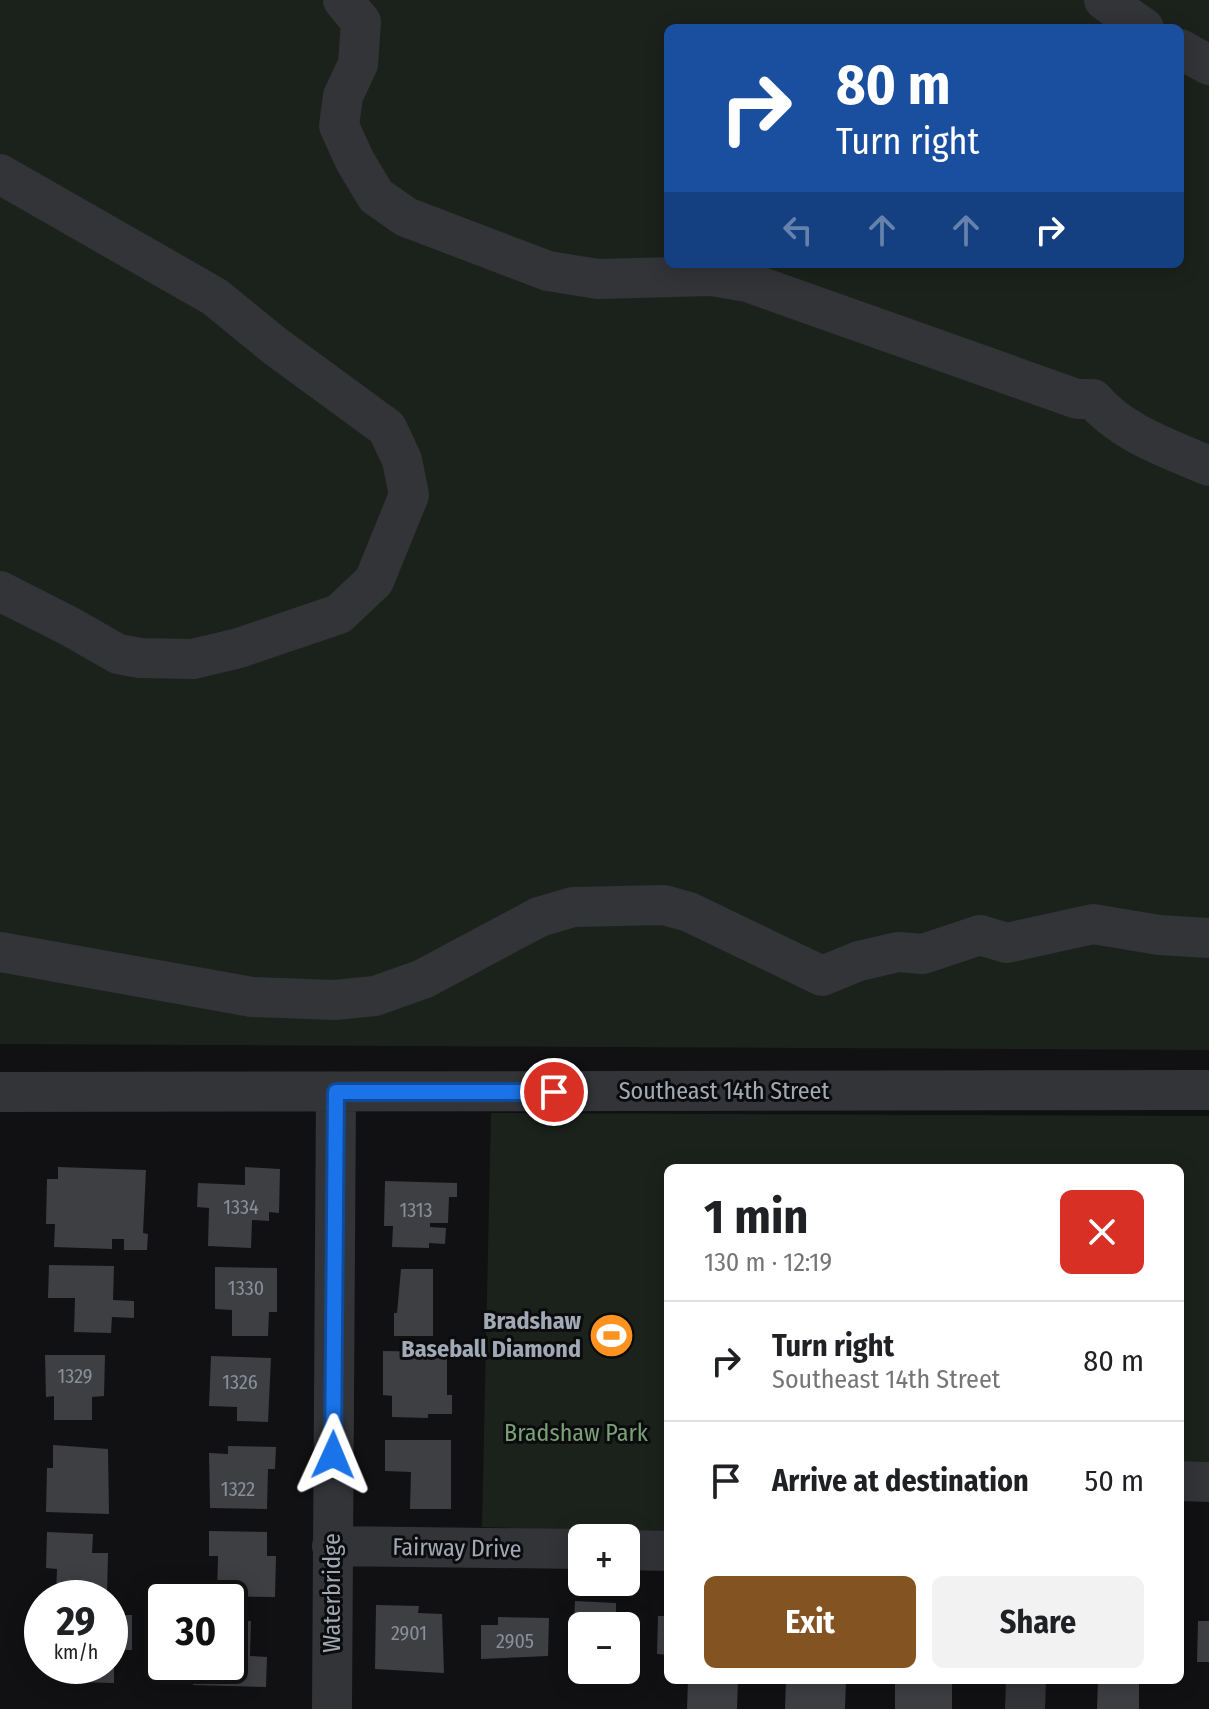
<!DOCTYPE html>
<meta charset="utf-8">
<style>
:root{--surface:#fff;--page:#f2f2f2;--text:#202124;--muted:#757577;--line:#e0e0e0;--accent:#835422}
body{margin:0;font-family:"Fira Sans Condensed",sans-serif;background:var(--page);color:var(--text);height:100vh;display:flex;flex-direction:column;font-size:30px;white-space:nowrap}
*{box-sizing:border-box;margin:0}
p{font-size:26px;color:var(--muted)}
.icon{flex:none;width:44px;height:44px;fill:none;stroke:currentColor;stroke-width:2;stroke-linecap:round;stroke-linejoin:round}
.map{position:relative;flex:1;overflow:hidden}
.sheet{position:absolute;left:664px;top:1164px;width:520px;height:520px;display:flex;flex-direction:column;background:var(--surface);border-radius:12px;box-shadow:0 4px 20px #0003}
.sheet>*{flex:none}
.hud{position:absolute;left:664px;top:24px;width:520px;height:244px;border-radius:12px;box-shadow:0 4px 20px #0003;background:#1a4fa0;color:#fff;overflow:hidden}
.fabs{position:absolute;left:568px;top:1524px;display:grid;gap:16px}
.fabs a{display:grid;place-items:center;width:72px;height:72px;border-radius:12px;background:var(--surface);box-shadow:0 4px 20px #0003;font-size:40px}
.speed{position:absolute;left:24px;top:1580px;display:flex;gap:16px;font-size:40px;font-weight:700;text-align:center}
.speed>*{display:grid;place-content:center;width:104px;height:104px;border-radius:50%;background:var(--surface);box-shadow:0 4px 20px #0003;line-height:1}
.speed small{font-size:20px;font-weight:400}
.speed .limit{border:4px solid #111;border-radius:12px;background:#fff;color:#111}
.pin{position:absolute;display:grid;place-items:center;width:68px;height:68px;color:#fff;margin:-34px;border:4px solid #fff;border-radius:50%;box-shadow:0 2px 8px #0007}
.me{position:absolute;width:88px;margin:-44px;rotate:1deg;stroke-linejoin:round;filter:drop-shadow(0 0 6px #0008)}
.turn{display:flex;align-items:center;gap:28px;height:168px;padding:0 40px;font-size:36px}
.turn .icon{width:104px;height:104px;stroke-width:2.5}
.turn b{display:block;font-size:56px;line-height:68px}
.lanes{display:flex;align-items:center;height:76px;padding:0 40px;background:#0003;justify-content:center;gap:40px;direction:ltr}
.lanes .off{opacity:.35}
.round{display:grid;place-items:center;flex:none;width:84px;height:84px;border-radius:12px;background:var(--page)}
.head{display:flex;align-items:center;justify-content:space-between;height:136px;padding:0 40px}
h1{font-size:48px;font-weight:700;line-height:60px}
.cta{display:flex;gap:16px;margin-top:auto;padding:16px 40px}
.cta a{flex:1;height:92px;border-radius:12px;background:var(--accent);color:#fff;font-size:32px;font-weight:700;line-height:92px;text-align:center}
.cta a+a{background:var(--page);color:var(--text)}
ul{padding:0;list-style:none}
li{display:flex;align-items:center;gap:24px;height:120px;padding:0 40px;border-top:2px solid var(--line)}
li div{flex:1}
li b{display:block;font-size:30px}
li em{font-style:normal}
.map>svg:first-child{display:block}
.green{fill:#1b221b;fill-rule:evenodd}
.building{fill:#3d3f43}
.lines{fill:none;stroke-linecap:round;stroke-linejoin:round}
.minor{stroke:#323438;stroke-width:40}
.route-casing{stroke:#114b97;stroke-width:20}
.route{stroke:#1a73e8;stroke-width:14}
.labels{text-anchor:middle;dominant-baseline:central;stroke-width:6;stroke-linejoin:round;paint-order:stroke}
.number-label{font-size:20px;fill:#888f98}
.street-label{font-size:24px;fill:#a1aab4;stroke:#0c0c0e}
.poi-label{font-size:24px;font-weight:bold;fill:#a1aab4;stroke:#0c0c0e;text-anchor:end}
.park-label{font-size:24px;fill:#7aa177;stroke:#0c0c0e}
</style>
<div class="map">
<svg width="1209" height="1709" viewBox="0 0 1209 1709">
<rect width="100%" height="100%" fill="#111113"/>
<!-- green -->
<path class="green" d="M0 0H1209V1050L0 1044ZM668 28H1180V264H668Z
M491 1113 1209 1116V1462L1180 1461V1168H668V1533L482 1527Z"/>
<!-- building -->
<path class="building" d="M58 1167 146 1170 143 1233 148 1234 147 1250H124V1239H112V1249L54 1247 55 1224H46L47 1179H58Z
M245 1167 280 1169 279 1213 269 1212V1221L252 1220 251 1248 208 1246 209 1208 197 1207 198 1183 245 1185Z
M385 1181 457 1183V1197H449L448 1223H430V1227L446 1228 445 1244 429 1243V1248L392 1247 393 1226H384Z
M49 1265 114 1266 113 1300 134 1301V1318L112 1317 111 1333 74 1332 75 1298H48Z
M215 1267 277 1268V1312H269L268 1336H232V1310L215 1309Z
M401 1269H433V1336H394V1313H397Z
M383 1351 447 1352V1395H452V1414H428V1418L392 1417V1396L383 1395Z
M45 1355H105L104 1396 92 1397V1420H54V1396L46 1397Z
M211 1356 271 1358 268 1422 237 1421V1407L209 1406Z
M385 1440H451V1509H410L411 1472 385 1471Z
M53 1445 108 1449 109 1514 46 1512 47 1468H53Z
M228 1446 276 1447 275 1469H268L267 1509 210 1508 209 1453 228 1454Z
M209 1531 267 1532V1556H276L275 1597 217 1596 218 1556H209Z
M47 1532 93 1534 92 1553H108L107 1596 56 1595 57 1569 46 1568Z
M575 1601 616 1603V1617L639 1618 637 1655H626V1626H582V1672H572Z
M376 1605 419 1606 418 1613 442 1614 444 1673 375 1669Z
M110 1615H132V1650H114V1683L73 1682V1666H110Z
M658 1616H668V1655L657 1654Z
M498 1617 549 1618 548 1656 481 1659V1625H498Z
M230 1620 251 1621 250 1656 267 1657 266 1687 193 1685V1666H230Z
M1198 1621H1209V1662H1197Z
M583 1670H615V1674L583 1672Z
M688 1680H738L737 1709H687Z
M786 1680H846L845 1709H785Z
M895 1680H952V1709H895Z
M1098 1680H1139V1709H1097Z"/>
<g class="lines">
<!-- minor -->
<path class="minor" d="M343 0 361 22 358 64 343 96 339 126 355 161 376 196 406 217 548 271 598 279 712 276 747 282 1077 399H1093C1123 434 1168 448 1209 466
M1104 0 1144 28
M1180 49 1209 65
M0 174 215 297 275 346 387 428 402 460 409 495 374 581 339 614 239 648 193 659 140 658 118 654 69 626 0 591
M0 952 252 997 335 1000 375 996 423 979 539 917 573 907 664 905 689 912 822 976 859 961 898 952 923 954 980 935 1007 943 1093 924 1159 935 1209 938
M0 1092 1209 1090
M1180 1481 1209 1482
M332 1546 582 1549
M626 1550 668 1551
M332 1709 336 1092
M1025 1709 1026 1680"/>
</g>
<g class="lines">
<defs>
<path id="route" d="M333 1455 336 1092H554"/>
</defs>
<!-- route casing -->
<use href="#route" class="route-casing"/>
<!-- route -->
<use href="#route" class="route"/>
</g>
<!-- icons -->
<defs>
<symbol id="stadium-disc" viewBox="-11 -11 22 22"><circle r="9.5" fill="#fc9220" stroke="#0c0c0e"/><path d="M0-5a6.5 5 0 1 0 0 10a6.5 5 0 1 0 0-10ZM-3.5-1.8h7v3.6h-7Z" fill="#fff"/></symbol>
</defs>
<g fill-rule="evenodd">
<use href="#stadium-disc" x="586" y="1310" width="51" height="51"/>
</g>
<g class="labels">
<!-- number labels -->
<g class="number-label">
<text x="241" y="1207">1334</text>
<text x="416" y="1210">1313</text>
<text x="246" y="1288">1330</text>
<text x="75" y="1376">1329</text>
<text x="240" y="1382">1326</text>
<text x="238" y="1489">1322</text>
<text x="409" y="1633">2901</text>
<text x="515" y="1641">2905</text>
</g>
<!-- street labels -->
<g class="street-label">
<text x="724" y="1091">Southeast 14th Street</text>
<text transform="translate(457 1548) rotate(1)">Fairway Drive</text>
<text transform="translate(332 1593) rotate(-90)">Waterbridge</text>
</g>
<!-- poi labels -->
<g class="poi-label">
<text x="581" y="1321">Bradshaw<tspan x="581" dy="28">Baseball Diamond</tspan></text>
</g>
<!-- park labels -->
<g class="park-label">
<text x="576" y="1433">Bradshaw Park</text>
</g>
</g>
</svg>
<div class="fabs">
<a>+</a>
<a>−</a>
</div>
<div class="speed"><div>29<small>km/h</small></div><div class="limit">30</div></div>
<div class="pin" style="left:554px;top:1092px;background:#d93025"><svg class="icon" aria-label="arrive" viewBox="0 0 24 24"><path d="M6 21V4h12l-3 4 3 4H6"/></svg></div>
<svg class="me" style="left:333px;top:1455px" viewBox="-20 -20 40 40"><path d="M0-17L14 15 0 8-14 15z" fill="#1a73e8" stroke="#fff" stroke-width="4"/></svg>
<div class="hud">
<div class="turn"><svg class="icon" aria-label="right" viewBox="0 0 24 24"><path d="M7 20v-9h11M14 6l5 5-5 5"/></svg><div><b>80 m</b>Turn right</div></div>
<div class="lanes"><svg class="icon off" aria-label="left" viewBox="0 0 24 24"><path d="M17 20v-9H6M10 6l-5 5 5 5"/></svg><svg class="icon off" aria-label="ahead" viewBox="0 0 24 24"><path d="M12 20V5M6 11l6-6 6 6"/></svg><svg class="icon off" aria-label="ahead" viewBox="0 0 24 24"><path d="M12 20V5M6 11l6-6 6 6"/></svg><svg class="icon" aria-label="right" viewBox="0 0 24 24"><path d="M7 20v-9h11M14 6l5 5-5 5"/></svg></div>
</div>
<section class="sheet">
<div class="head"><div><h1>1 min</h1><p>130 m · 12:19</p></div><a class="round" style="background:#d93025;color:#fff"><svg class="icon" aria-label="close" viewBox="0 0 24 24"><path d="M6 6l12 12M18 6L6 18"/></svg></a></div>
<ul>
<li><svg class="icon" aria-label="right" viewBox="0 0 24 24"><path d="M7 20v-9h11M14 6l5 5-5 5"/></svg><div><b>Turn right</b><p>Southeast 14th Street</p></div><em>80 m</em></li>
<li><svg class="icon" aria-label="arrive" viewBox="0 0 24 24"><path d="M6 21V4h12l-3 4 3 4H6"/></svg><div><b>Arrive at destination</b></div><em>50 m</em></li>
</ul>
<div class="cta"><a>Exit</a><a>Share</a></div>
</section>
</div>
